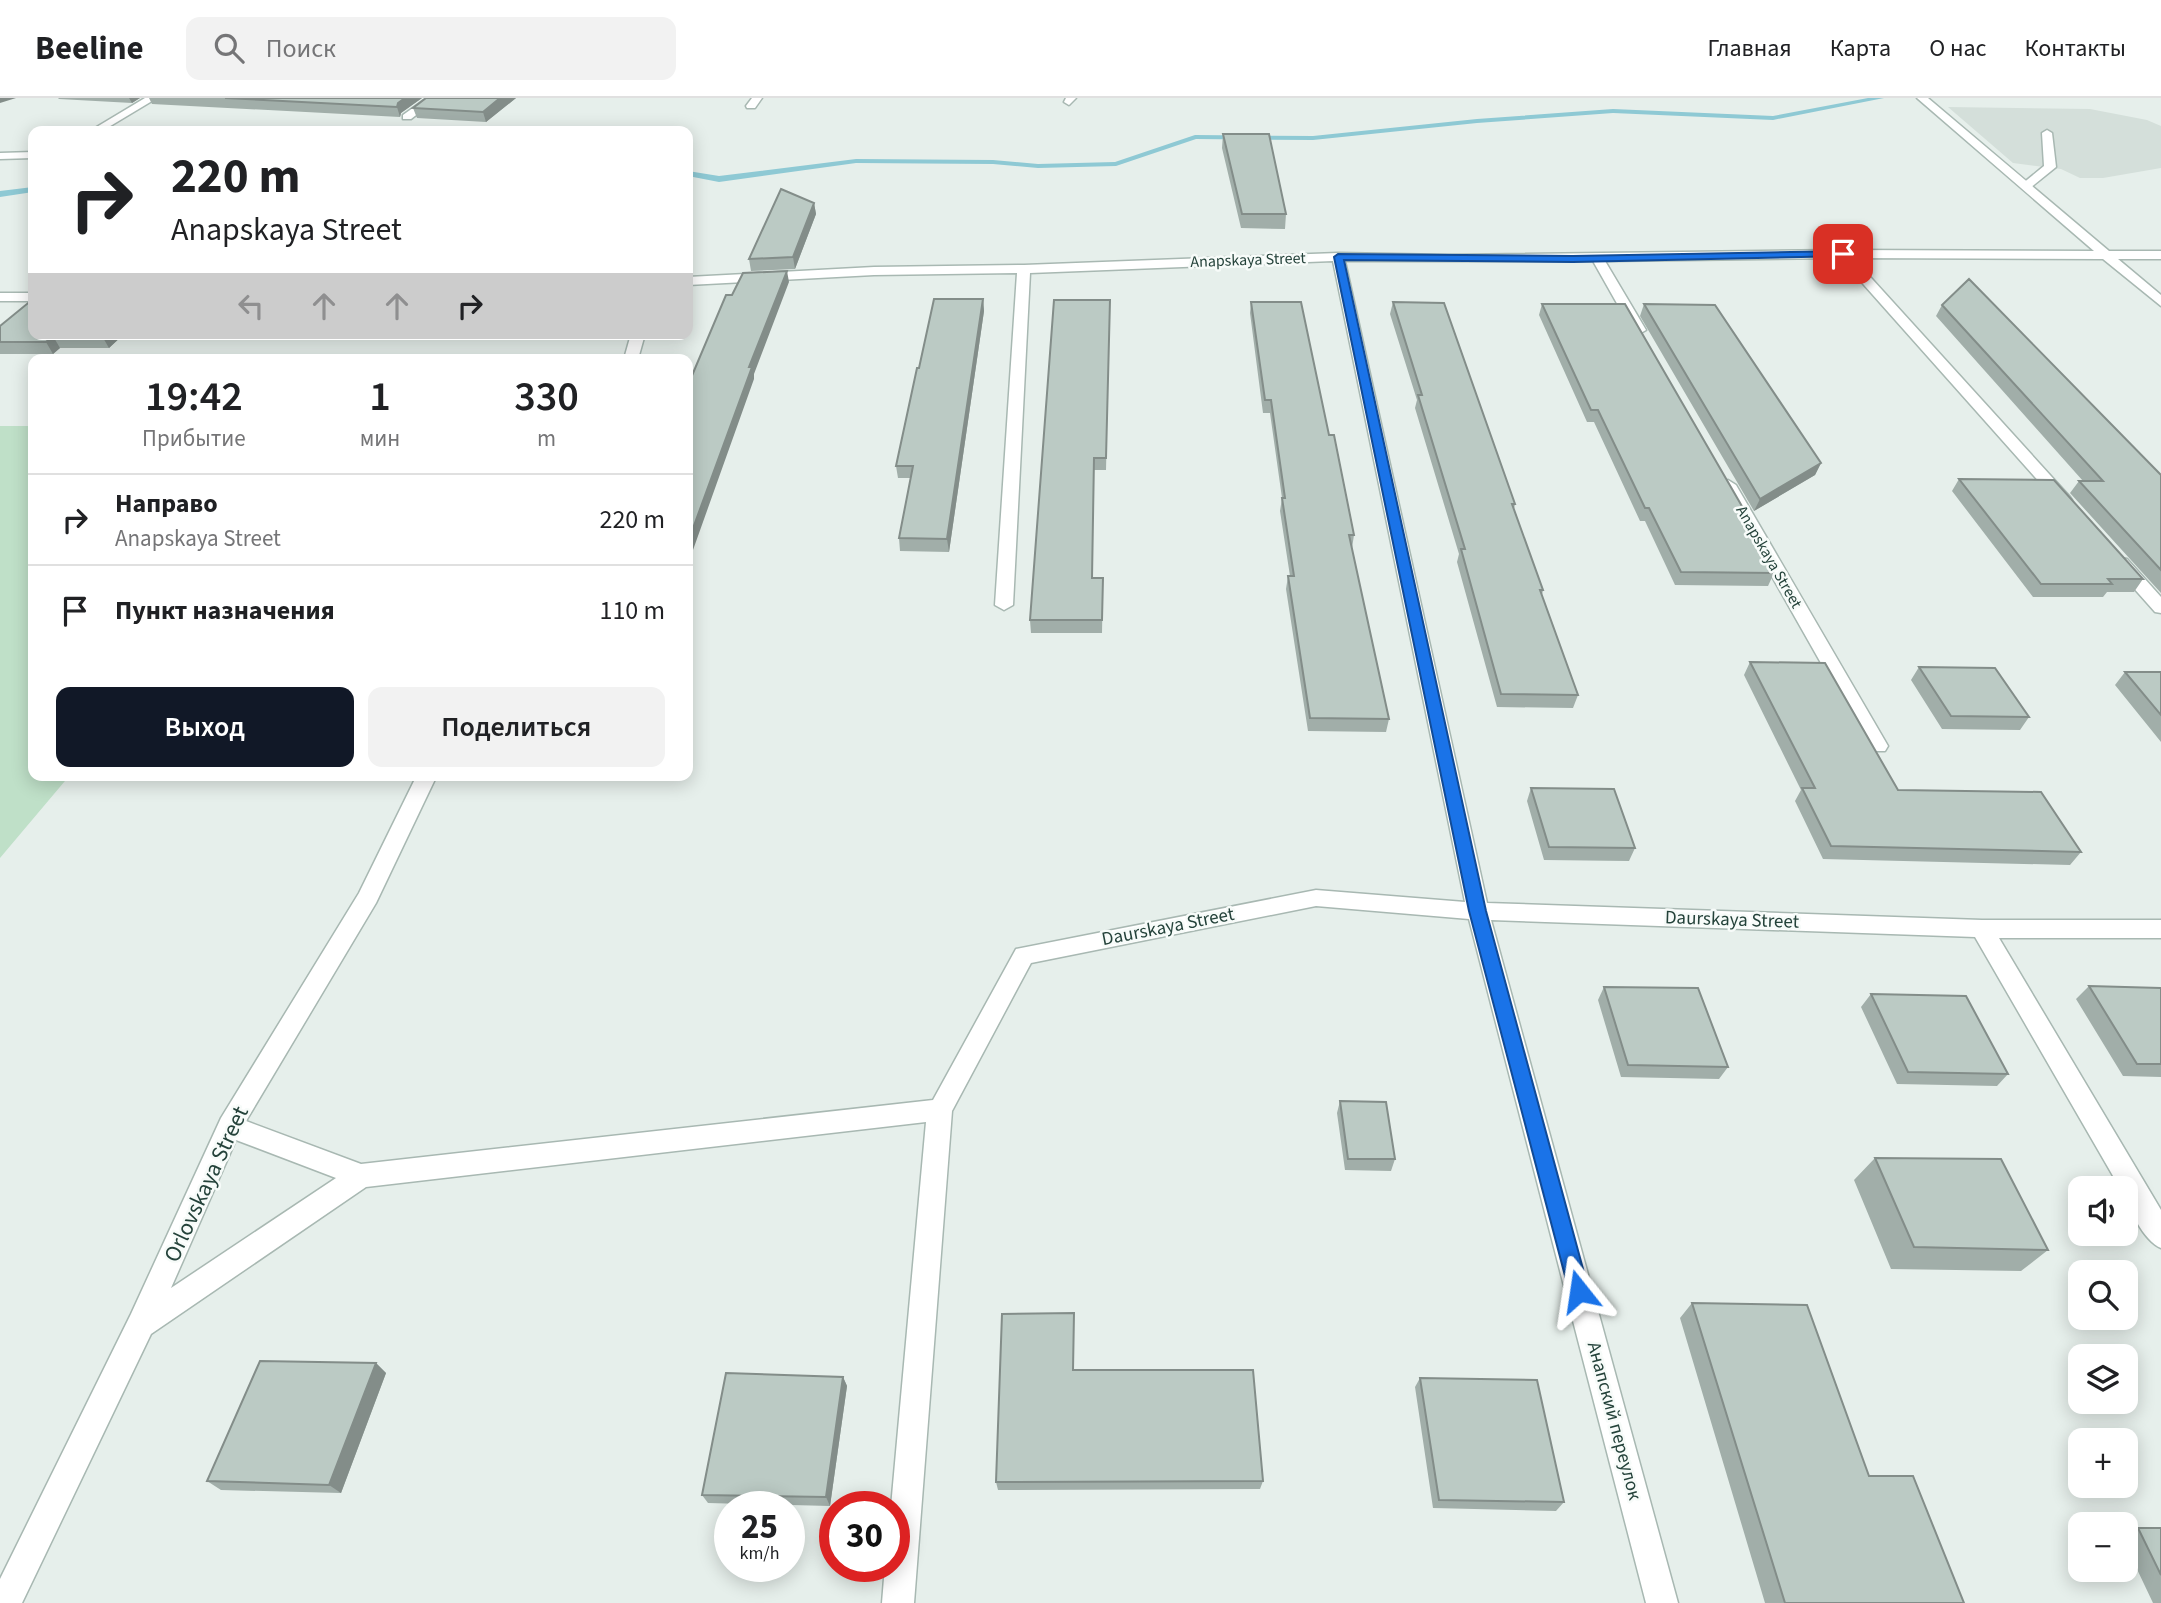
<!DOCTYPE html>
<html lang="ru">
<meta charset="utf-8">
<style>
:root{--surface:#fff;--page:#f2f2f2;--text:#202124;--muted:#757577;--line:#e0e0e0;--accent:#111827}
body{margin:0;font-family:"Source Sans 3",sans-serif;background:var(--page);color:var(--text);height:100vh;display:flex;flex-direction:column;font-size:26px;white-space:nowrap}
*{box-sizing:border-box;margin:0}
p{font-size:23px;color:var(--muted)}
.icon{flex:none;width:38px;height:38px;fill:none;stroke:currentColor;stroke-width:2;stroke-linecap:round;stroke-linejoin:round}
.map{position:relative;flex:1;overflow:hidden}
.sheet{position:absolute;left:28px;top:256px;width:665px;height:427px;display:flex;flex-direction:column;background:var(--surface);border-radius:14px;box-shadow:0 4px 18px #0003}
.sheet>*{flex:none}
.top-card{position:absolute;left:28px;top:28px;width:665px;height:214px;border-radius:14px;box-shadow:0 4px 18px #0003;background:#fff;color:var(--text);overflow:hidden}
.fabs{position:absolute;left:2068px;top:1078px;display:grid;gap:14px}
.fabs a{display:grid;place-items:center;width:70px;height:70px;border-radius:14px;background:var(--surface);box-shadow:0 4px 18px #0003;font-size:35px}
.speed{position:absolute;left:714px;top:1393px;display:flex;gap:14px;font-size:35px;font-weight:700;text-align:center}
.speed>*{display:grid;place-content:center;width:91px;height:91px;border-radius:50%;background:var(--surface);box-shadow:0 4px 18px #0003;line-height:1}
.speed small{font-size:18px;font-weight:400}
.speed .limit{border:10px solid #d22;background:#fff;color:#111}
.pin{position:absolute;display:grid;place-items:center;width:60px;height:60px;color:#fff;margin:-30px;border-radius:14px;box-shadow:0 4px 10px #0006}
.me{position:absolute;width:77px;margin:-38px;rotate:345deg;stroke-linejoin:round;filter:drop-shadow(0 0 5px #0008)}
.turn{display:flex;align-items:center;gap:24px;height:147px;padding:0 28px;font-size:32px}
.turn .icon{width:91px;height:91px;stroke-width:2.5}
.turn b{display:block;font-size:49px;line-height:60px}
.lanes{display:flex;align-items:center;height:66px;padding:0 28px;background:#0003;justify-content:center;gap:35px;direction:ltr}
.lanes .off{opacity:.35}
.eta{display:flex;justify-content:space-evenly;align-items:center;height:119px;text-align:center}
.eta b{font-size:42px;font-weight:600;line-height:49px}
.cta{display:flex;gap:14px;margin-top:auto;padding:14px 28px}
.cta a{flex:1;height:80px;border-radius:14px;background:var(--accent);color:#fff;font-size:28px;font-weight:600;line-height:80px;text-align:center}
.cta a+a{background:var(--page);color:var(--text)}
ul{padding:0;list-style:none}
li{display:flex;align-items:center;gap:21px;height:91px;padding:0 28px;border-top:2px solid var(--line)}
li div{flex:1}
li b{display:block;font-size:26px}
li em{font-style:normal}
header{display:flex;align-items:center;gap:42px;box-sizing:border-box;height:98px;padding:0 35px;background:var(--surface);border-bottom:2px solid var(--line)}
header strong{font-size:33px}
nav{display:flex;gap:38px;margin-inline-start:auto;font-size:24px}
.search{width:490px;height:63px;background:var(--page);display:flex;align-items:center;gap:18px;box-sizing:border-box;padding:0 24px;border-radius:14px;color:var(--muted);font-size:26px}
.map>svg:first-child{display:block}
.built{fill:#d4dfda}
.green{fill:#bfe0c8}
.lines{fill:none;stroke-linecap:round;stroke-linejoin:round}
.stream{fill:#8ec9d4;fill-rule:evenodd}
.lane-casing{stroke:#a8b8b2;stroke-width:3}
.street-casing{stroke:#a8b8b2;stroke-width:3}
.lane{fill:#fff;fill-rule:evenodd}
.street{fill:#fff;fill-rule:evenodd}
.wall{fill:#a1aea9}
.shaded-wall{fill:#838d89}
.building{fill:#bbcac4;stroke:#838d89;stroke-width:2}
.route{fill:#1a73e8;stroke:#114b97;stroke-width:2}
.labels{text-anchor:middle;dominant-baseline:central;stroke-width:5;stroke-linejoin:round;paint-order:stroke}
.far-street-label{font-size:16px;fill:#24423a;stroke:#f7fbf9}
.street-label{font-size:19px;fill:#24423a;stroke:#f7fbf9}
.near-street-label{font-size:23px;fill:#24423a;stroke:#f7fbf9}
</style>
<header>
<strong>Beeline</strong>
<div class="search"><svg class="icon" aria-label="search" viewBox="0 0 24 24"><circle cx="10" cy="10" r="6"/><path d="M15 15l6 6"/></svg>Поиск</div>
<nav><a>Главная</a><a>Карта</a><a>О нас</a><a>Контакты</a></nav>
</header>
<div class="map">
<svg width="2161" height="1505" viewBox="0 0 2161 1505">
<rect width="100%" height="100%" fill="#e6efeb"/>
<!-- built -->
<path class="built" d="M1948 9 2090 11 2147 22 2161 28V70L2103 80H2080L2061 71 2013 65Z"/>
<!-- green -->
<path class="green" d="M0 328H33V677H70L0 760Z"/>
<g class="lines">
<!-- stream -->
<path class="stream" d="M1868 0H1884L1773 22 1613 15 1477 25 1313 42 1196 41 1116 68 1038 70 993 66 856 65 719 84 688 78V73L719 78 856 61 993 62 1038 66 1115 64 1195 37 1313 38 1477 21 1613 11 1773 18Z
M33 89V94L0 99V93Z"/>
<defs>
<path id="lane" d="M2047 32 2052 35 2056 69 2030 90H2022V86L2044 68 2042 35Z"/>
<path id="street" d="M145 0H157L102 33H90Z
M427 0H438L411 21H403V17Z
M752 0H762L755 10H747L746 8Z
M1066 0H1076L1069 7 1064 4Z
M1917 0H1928L2109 153H2161V161H2118L2161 197V208L2103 161 1853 160 2070 399 2072 402 2070 405H2058L1840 160 1605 163 1646 232 1639 236 1632 232 1593 163H1345L1487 805 1982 822H2161V840H1999L2161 1112V1150C2144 1143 2126 1109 2126 1090H2120L1975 839 1491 822 1678 1505H1646L1469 821 1316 808 1031 865 952 1013 914 1505H882L885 1468H894V1409H891L926 1024 366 1089 151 1236 22 1505H0V1481L131 1216 221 1020 359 795 417 677H437L376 805 246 1023 361 1066 933 1002 1016 851 1316 792 1465 804 1333 163 1030 175 1013 507 1004 512 995 507 1017 175 874 177 688 187V179L874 169 1024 167 1338 155 1449 157 1843 152 2094 153ZM236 1042 336 1080 171 1190Z
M33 54V60L0 61V55Z
M0 195H33V203H0Z
M631 236H645L638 261H624Z
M1728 382 1736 387 1888 648 1885 653H1871L1868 648 1720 387Z
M2121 460 2127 461 2161 499V515L2155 514 2115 469 2113 465 2115 461Z"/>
</defs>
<!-- lane casing -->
<use href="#lane" class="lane-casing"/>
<!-- street casing -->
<use href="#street" class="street-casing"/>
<!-- lane -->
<use href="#lane" class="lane"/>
<!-- street -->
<use href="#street" class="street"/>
</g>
<!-- wall -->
<path class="wall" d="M58 0H140L132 5 59 1Z
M149 0H422L401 15 400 19 152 6Z
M426 0H516L486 24 417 20 413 10Z
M1223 36 1286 116 1285 131 1241 130 1222 50Z
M814 105 816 116 795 171 751 173 749 161Z
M983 201 984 213 949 454 900 453 899 440 911 380H898L896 368 919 270Z
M1110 202 1106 372H1094L1092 480H1103L1102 535H1031L1030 522Z
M1251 204 1329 337 1354 437 1352 450 1389 621 1386 634 1308 633 1286 491 1288 478H1290L1280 413 1282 400 1270 315H1263L1250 215Z
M1393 204 1515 406 1514 411 1543 492 1542 497 1578 597 1573 610 1497 609 1457 464 1459 456 1415 310 1417 302 1390 216Z
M1542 206 1741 416 1774 475 1768 488 1675 487 1645 423H1640L1594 324H1587L1539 217Z
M1644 206 1821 365 1815 377 1754 413 1640 218Z
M1942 207 2161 377V495L2070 395 2079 383H2083L1936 218Z
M0 228 124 236 109 250H60L53 256H0Z
M333 236H404L400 242H336Z
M1959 381 2143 481 2134 494H2107L2103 499H2033L1952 393Z
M1750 564 1898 692 2081 754 2070 767 1823 761 1795 703 1801 692 1744 577Z
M1919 569 2029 619 2020 632 1942 631 1911 582Z
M2125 574H2161V644L2115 587Z
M1531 690 1635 750 1629 763 1544 762 1527 703Z
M2089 888 2161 890V979L2123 978 2076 901Z
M1604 889 1728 969 1719 981 1621 979 1598 902Z
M1871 896 2008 976 1997 988 1897 986 1861 909Z
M1340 1003 1395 1061 1391 1073 1345 1072 1337 1015Z
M1875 1060 2048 1152 2021 1173 1891 1171 1854 1082Z
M1692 1205 1869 1378 1964 1505H1765L1680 1220Z
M376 1265 386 1275 341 1395 221 1392 207 1383Z
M1073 1272 1263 1383 1260 1391 998 1392 996 1384Z
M843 1279 847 1288 830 1408 708 1405 702 1397Z
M1420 1280 1564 1404 1556 1413 1433 1410 1415 1289Z
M2138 1430H2161V1505H2153L2126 1448V1436Z"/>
<!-- shaded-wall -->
<path class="shaded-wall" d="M0 0H16L0 5Z
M129 0H140L132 5Z
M405 0H422L401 15 400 19 397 9 398 5Z
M500 0H516L486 24 483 14Z
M814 105 816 116 795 171 793 159Z
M787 173 789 184 754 276V281L688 466V444L749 269Z
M983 201 984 213 949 454 947 441Z
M104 236H124L109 250 102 238Z
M397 236H404L400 242Z
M53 238 60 250 53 256 46 244Z
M1821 365 1815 377 1754 413 1760 401Z
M376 1265 386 1275 341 1395 329 1387Z
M843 1279 847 1288 830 1408 826 1399Z"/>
<!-- building -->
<path class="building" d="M225 0H405L398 5 397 9Z
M426 0H500L483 14 413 10Z
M1223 36H1269L1286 116H1242Z
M781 91 814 105 793 159 749 161Z
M787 173 749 269H752L688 444V287L726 197H732L743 175Z
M1969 181 2161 377V472L2079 383H2103L1942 207Z
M33 201V236H104L102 238H53L46 244H0V228Z
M934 201H983L947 441 899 440 913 368H896L917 270H919Z
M1054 202H1110L1106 360H1094L1092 480H1103L1102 522H1030Z
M1251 204H1301L1329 337H1334L1354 437H1349L1389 621 1310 620 1288 478H1294L1282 400H1285L1271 302H1265Z
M1393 204 1444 205 1515 406H1512L1543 492H1540L1578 597 1501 596 1461 451H1465L1418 297H1422Z
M1542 206H1625L1743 410 1739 413 1774 475 1681 474 1649 410H1645L1598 312H1591Z
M1644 206 1715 207 1821 365 1760 401Z
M1959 381 2054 382 2143 481H2108L2112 486H2041Z
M1750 564 1825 565 1898 692 2041 694 2081 754 1831 748 1802 690H1815Z
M1919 569 1995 570 2029 619 1951 618Z
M2125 574H2161V617Z
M1531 690 1614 691 1635 750 1549 749Z
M2089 888 2161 890V966H2137Z
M1604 889 1698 890 1728 969 1628 967Z
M1871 896 1966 898 2008 976 1908 974Z
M1340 1003 1386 1004 1395 1061H1348Z
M1875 1060 2001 1061 2048 1152 1914 1149Z
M1692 1205 1807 1207 1869 1378H1913L1964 1505H1785Z
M1074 1215 1073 1272H1253L1263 1383 996 1384 1002 1216Z
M260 1263 376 1265 329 1387 207 1383Z
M726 1275 843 1279 826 1399 702 1397Z
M1420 1280 1537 1282 1564 1404 1439 1402Z
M2138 1430H2161V1477Z"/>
<!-- route -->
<path class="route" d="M1843 153 1847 154V158L1573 164 1344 162 1486 813 1589 1193 1586 1200 1579 1203 1572 1200 1569 1193 1469 813 1334 159 1338 156 1573 158Z"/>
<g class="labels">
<!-- far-street labels -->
<g class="far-street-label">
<text transform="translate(1248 162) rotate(-2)">Anapskaya Street</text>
<text transform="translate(1769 459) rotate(60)">Anapskaya Street</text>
</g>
<!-- street labels -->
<g class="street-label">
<text transform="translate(1732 822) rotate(2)">Daurskaya Street</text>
<text transform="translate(1168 829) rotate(-11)">Daurskaya Street</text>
<text transform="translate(1614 1323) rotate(75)">Анапский переулок</text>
</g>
<!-- near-street labels -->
<g class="near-street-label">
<text transform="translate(206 1086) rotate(-65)">Orlovskaya Street</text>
</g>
</g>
</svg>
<div class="fabs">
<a><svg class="icon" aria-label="sound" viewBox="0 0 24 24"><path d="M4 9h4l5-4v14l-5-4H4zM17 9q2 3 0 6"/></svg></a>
<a><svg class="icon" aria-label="search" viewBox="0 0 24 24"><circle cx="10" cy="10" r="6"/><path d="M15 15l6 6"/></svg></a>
<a><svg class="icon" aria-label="layers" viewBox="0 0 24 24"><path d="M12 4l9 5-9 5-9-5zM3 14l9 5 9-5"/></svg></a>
<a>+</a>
<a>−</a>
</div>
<div class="speed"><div>25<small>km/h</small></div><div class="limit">30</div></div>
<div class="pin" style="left:1843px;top:156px;background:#d93025"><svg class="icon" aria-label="arrive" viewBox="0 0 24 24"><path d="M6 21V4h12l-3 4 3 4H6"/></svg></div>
<svg class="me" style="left:1579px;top:1193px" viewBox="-20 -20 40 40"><path d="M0-17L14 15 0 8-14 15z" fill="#1a73e8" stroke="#fff" stroke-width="4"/></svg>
<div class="top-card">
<div class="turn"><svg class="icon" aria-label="right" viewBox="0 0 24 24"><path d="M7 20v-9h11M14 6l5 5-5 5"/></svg><div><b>220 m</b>Anapskaya Street</div></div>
<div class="lanes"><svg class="icon off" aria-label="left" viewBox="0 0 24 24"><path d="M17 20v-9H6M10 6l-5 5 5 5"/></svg><svg class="icon off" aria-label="ahead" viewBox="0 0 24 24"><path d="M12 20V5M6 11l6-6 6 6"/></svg><svg class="icon off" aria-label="ahead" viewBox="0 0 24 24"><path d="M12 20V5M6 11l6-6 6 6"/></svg><svg class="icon" aria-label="right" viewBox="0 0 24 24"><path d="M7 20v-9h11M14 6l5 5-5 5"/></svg></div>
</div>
<section class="sheet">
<div class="eta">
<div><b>19:42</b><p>Прибытие</p></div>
<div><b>1</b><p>мин</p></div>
<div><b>330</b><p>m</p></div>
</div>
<ul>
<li><svg class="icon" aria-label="right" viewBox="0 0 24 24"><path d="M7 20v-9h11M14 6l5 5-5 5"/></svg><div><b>Направо</b><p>Anapskaya Street</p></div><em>220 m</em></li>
<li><svg class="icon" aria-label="arrive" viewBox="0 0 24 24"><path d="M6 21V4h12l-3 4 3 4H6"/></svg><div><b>Пункт назначения</b></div><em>110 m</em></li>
</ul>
<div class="cta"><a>Выход</a><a>Поделиться</a></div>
</section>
</div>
